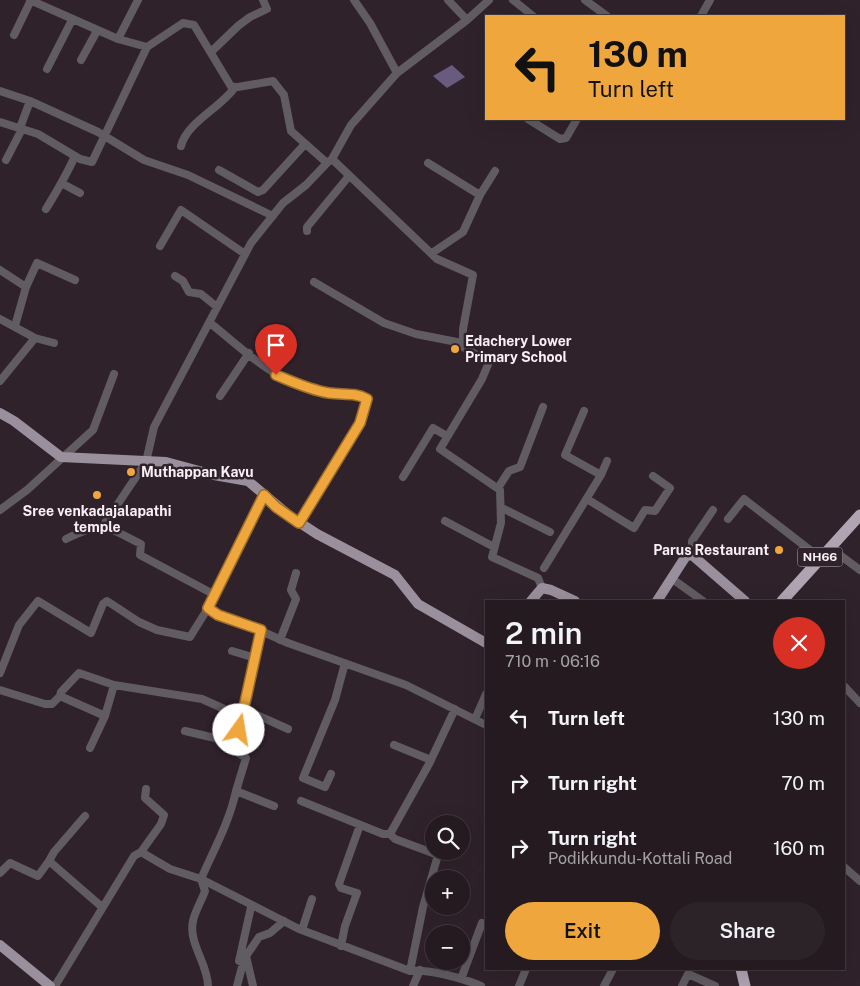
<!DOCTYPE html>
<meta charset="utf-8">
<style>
:root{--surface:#241a20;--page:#2c2329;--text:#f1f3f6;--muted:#a3a1a5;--line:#41383e;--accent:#efa73d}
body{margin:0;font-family:"Public Sans",sans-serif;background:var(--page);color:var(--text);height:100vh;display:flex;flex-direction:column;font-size:19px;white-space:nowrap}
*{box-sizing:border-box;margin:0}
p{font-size:16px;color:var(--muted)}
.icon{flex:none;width:28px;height:28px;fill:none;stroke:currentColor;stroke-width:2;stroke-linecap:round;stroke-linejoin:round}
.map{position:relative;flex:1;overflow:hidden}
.details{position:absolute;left:485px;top:600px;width:360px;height:370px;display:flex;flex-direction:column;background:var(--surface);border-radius:0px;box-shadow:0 5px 20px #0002,0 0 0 1px var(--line)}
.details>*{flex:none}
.hud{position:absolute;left:485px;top:15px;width:360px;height:105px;border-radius:0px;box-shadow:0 5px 20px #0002,0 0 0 1px var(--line);background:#efa73d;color:#111;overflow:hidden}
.controls{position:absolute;left:425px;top:815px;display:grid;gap:10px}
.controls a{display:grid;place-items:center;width:45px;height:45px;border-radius:50%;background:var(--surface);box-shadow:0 5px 20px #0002,0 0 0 1px var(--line);font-size:25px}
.pin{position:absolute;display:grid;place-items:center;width:42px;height:42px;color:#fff;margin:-51px -21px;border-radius:50% 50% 50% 0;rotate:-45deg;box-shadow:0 0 5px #0007}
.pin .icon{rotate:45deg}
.me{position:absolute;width:55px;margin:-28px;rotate:13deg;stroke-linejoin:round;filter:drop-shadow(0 0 4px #0008)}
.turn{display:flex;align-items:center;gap:18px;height:105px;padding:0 20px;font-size:22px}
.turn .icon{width:65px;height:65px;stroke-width:2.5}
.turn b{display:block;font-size:35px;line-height:42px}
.round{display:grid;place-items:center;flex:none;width:52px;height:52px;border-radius:26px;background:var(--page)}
.headline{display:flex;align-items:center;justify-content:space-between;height:85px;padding:0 20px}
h1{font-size:30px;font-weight:600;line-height:38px}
.primary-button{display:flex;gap:10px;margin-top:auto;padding:10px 20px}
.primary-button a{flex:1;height:58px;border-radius:30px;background:var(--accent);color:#111;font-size:20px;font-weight:600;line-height:58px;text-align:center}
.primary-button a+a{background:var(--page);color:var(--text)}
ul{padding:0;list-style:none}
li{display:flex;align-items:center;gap:15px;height:65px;padding:0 20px}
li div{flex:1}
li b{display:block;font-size:19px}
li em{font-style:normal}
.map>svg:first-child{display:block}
.water{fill:#695a80}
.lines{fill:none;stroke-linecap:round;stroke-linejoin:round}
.minor{stroke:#615b62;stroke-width:8}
.major{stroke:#9a8f9c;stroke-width:10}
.highway{stroke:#b0a3b2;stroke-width:11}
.route-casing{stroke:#9b6d28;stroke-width:12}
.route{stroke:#efa73d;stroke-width:9}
.poi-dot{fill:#efa73d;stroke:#30222b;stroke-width:2}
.labels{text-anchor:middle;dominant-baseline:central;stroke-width:5;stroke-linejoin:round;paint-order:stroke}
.shield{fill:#30222b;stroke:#bdb2b8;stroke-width:1}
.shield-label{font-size:12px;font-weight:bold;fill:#f9eff5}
.poi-label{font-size:14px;font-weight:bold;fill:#f9eff5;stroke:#30222b;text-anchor:start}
</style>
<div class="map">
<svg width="860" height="986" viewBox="0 0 860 986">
<rect width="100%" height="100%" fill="#30222b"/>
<!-- water -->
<path class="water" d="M452 65 465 77 447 88 433 76Z"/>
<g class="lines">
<!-- minor -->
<path class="minor" d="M30 0 118 39 147 47 183 23 194 25 232 88 273 81 284 95 291 131 327 163 332 159 437 259 473 275 463 329V347L489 362 482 379 440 449 500 490 501 523 492 557 538 578 542 588
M354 0 370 23 397 73
M448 0 467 20
M513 0 533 16
M585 0 607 16
M701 16 710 0
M14 35 31 0
M118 39 138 0
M211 52 238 26 250 17 267 9 263 0
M81 60 97 31
M47 69 72 20
M0 91 30 101 98 132 144 160 188 175 273 216
M528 119 560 139 566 138 577 119
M0 122 38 134 80 159 92 162 147 47
M20 128 30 101
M181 146C187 122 222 107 235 87
M332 159 351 125 397 73 467 20 489 0
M6 160 22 129
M428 163 480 195
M219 170 258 192 263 190 305 144
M63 184 80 193
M46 209C57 191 66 176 75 156
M307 231V227L349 176
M160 246 181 210 245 254
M432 253 463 232 480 195 495 171
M0 270 26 287 15 326
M175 276 183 281 189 292 201 294 217 307
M314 282 384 323 416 334 462 343
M26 287 37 263 75 280
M0 319 35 338 0 381
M210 323C242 348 268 376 308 388 327 394 350 389 367 399L360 423 299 523
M35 338 54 343
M220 396 249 353
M584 411 565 455 601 475
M403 477 433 428 447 436
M498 488 509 471 520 467 543 407
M264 495 208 608 218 615 261 631 288 643 406 685 486 725
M587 499 634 528 645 510 655 511 670 488 653 476
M502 508 550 532
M0 510 27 490 93 430 114 374
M728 519 744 499 819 557
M445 521 494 547
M103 526 146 462 154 427 251 243 283 203 306 185 327 163
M66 539C105 520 104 526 141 544L140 555 215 595
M833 550 860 570
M692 555V541L713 510
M544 568 601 475 607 461
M671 578 703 601
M261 631 234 750 246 758 236 791 274 806
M280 640 296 599 291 590 296 573
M232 651 255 658
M0 673 19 625 38 601 91 633 103 604 107 601 139 622 157 630 190 637 208 608
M844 686 860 703
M0 690 45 704H52L60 696 105 716 114 685 202 699 242 717
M60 696 61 692 79 673 114 685
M244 709 288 729
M475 719 486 694
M185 731 236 743
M394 745 431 760
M90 748 105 716
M331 774 325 787 303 778 335 700 345 663
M301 801 383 834H390L429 764 455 709
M390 834 395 839 438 855 423 907 410 971
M141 852 161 824 164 815 145 798 146 789
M49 861 54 852 85 816
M844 867 860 881
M0 873 10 863 38 876 49 861 102 907
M302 930 312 899
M341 946 345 926 357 893 341 888 339 884 360 825
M461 979 482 923
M55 986 134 856 141 852 170 869 201 879 299 929 410 971C430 969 462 978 481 986
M208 986C208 964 188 943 193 921 195 911 202 900 205 891L201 879C214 849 229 823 236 791
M237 986 243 963 239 961 251 907
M253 986 246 956 259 937 270 933 284 921
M413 986 420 970
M519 986 526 969
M604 986 613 969
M682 986 688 974 715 986"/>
<!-- major -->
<path class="major" d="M0 413 14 421 61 457 166 462 214 475 248 481 291 517 317 534 395 575 418 604 486 643
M531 601 542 588 551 590 575 601
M657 601 686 556 692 555 745 601
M0 945 50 986"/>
<!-- highway -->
<path class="highway" d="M782 601 860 515
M741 969 745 986"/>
</g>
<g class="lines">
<defs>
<path id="route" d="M239 730 261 630 218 615 208 608 264 495 276 507 299 523 360 423 367 399C354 392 343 395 329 393 310 390 293 382 276 375"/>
</defs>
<!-- route casing -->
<use href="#route" class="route-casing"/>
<!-- route -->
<use href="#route" class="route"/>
</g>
<!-- markers -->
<g class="poi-dot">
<circle cx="455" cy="349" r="5"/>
<circle cx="131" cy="472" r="5"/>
<circle cx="97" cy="495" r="5"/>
<circle cx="779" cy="550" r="5"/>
</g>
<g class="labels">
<!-- shield labels -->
<rect class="shield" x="797.5" y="547.5" width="45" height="19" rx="4"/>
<g class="shield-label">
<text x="820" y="557">NH66</text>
</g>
<!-- poi labels -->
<g class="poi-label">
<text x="465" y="341">Edachery Lower<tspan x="465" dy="16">Primary School</tspan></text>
<text x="141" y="472">Muthappan Kavu</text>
<text x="97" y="511" text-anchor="middle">Sree venkadajalapathi<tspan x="97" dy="16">temple</tspan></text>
<text x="769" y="550" text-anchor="end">Parus Restaurant</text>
</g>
</g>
</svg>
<div class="controls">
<a><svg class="icon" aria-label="search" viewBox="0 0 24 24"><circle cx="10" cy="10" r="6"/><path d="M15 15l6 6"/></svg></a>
<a>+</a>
<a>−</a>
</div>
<div class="pin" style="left:276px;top:375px;background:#d93025"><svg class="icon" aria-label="arrive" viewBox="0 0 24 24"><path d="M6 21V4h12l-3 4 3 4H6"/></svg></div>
<svg class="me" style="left:239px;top:730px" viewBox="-20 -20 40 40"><circle r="19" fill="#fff"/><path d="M0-13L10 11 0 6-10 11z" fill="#efa73d"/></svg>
<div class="hud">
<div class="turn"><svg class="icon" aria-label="left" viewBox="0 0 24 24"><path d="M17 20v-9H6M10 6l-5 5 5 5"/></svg><div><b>130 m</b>Turn left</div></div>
</div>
<section class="details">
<div class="headline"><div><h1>2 min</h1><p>710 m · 06:16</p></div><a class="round" style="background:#d93025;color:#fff"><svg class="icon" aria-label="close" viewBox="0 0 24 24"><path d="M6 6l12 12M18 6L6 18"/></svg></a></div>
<ul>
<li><svg class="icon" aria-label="left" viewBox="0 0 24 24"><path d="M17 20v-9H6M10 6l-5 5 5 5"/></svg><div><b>Turn left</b></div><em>130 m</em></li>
<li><svg class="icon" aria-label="right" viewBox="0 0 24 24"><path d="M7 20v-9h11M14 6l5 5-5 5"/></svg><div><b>Turn right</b></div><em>70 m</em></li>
<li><svg class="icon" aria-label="right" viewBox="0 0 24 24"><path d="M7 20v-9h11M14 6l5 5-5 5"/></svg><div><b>Turn right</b><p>Podikkundu-Kottali Road</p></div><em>160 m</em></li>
</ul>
<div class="primary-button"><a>Exit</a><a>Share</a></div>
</section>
</div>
